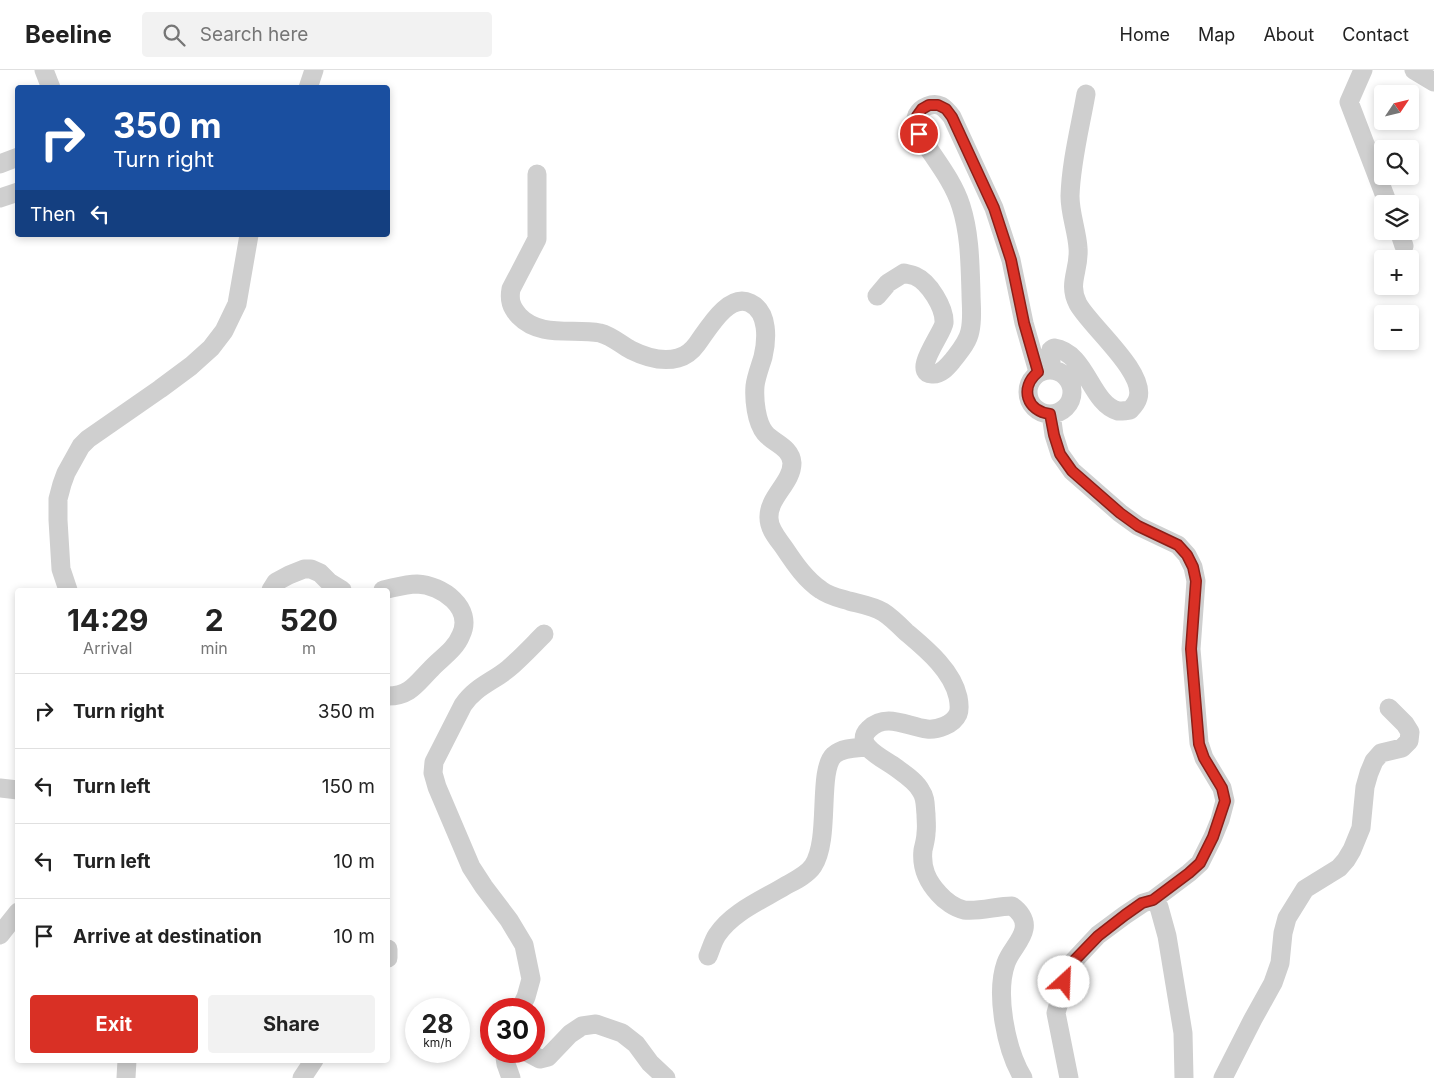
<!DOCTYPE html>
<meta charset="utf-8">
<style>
:root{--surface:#fff;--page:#f2f2f2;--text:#222;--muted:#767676;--line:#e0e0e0;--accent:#d93025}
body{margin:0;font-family:Inter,sans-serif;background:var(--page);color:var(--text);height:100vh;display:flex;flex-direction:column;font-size:19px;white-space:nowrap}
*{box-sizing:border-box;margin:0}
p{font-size:16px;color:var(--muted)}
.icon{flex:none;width:28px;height:28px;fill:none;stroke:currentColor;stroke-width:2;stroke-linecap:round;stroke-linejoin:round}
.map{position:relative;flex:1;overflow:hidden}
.drawer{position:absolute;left:15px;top:518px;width:375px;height:475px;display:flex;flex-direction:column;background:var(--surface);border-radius:5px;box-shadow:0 2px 8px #0003}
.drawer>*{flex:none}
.hud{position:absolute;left:15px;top:15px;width:375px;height:152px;border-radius:5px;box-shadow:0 2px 8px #0003;background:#1a4fa0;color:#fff;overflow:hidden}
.needle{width:32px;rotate:55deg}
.tools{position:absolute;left:1374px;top:15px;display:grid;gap:10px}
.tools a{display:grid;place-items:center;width:45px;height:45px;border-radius:5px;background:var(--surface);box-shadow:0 2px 8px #0003;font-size:25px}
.speed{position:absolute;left:405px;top:928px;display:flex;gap:10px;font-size:25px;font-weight:700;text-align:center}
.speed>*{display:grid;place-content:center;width:65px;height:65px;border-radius:50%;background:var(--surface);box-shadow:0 2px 8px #0003;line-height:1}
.speed small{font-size:12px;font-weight:400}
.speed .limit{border:8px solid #d22;background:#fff;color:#111}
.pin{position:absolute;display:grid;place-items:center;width:42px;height:42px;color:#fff;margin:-21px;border:2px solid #fff;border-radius:50%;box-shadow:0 1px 5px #0007}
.me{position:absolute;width:55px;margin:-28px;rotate:25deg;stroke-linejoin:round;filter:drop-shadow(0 0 4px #0008)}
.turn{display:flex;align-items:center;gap:18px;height:105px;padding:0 15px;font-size:22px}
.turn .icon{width:65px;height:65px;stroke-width:2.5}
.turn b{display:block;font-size:35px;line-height:42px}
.then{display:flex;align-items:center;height:48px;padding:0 15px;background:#0003;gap:10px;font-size:19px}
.eta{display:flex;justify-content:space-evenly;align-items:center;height:85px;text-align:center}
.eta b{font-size:30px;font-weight:700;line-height:35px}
.cta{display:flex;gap:10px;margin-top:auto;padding:10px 15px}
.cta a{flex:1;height:58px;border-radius:5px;background:var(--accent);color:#fff;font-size:20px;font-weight:700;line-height:58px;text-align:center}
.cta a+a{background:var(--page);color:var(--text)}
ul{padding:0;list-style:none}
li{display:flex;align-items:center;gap:15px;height:75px;padding:0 15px;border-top:1px solid var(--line)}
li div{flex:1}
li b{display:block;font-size:19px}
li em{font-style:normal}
header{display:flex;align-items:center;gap:30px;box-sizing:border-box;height:70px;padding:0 25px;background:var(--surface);border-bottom:1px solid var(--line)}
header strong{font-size:24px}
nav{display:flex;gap:28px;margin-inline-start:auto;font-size:18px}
.search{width:350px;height:45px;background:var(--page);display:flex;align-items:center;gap:12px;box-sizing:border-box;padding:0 18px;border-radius:5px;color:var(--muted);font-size:19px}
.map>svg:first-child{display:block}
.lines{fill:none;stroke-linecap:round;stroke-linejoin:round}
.minor{stroke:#cfcfcf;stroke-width:19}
.route-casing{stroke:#8d1f18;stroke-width:12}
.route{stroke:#d93025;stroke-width:9}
</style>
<header>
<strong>Beeline</strong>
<div class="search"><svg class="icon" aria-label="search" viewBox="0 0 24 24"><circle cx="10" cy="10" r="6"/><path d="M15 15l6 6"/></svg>Search here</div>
<nav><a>Home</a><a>Map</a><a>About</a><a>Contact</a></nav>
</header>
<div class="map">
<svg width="1434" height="1008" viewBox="0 0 1434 1008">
<rect width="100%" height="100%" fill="#fff"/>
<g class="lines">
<!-- minor -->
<path class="minor" d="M44 0 51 18
M1363 0 1349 32 1388 134
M1414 0 1434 12
M308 18 314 0
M0 94 18 87
M537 104V169L511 219C509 230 511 237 519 246 540 268 573 258 600 263 612 266 620 274 631 280 645 287 663 292 678 288 686 286 692 281 697 274 707 261 728 222 750 233 769 242 767 270 763 287 760 297 756 307 755 316 754 329 756 352 765 363 773 373 791 377 792 393 792 413 768 427 769 448 769 460 779 470 785 479 795 494 806 510 821 520 829 526 839 528 849 531 860 534 873 536 883 542 891 547 899 555 906 562 926 579 952 600 958 627 959 632 960 639 958 644 953 655 937 660 927 659 908 657 886 642 869 659 852 675 884 689 895 697 903 703 916 711 921 721 926 728 925 736 926 744 926 750 927 757 926 763 926 769 924 775 923 780 921 798 927 811 939 824 945 831 955 838 964 840 979 842 997 836 1012 836 1019 841 1026 849 1024 859 1022 871 1010 881 1006 893 995 924 1006 980 1023 1008
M0 128 18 122
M1399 161 1404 176
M877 226 888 213 904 203C908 204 912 205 915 206 929 212 945 238 944 253 943 263 911 303 932 304 941 305 948 296 953 290 960 281 968 272 970 261 973 248 971 235 971 223 970 194 970 164 961 136 953 110 933 87 919 64 917 58 914 52 917 45 921 37 933 32 941 36 946 39 949 43 952 47L994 138 1011 190 1024 253 1038 302
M1052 299 1050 285 1051 280 1054 278C1087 283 1090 333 1118 341 1121 341 1126 341 1130 340 1133 337 1137 332 1138 328 1146 302 1090 256 1078 234 1067 213 1080 200 1078 178 1077 161 1070 144 1070 126 1071 92 1080 58 1086 24
M1028 322a22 22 0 1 1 44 0a22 22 0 1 1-44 0Z
M1051 344 1054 365 1060 384 1072 401 1120 443 1138 456 1178 475 1187 485 1193 497 1196 511 1191 579 1199 673 1204 688 1222 718 1225 731 1220 750 1213 767 1200 793 1189 803 1153 830
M68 520 61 499 58 450V429L62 414 66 403 81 376 88 369 160 319 191 296 211 278 224 261 237 234 249 165
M271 520 276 512 289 505 304 499H311L320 503 329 512 342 520
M383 520C393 518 406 514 417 514 442 515 474 538 461 565 455 580 441 588 431 599 416 614 410 626 388 626
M0 718 18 720
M0 865 18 842
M388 879V888
M708 886C711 879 713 871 717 865 732 842 762 830 785 816 794 811 807 805 813 796 831 769 817 701 834 685 843 677 857 678 867 677
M520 939 526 927 531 909 524 875 509 850 484 817 471 797 437 717 433 703 434 692 463 635C475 617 492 612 508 599 521 588 532 576 544 564
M504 981 506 994 511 1008
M525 981 540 989 548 987 570 964 582 956 596 954 622 963 636 974 650 993 666 1008
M126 1008 127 990
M302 1008 314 990
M1069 1008 1056 943 1069 896 1098 865 1125 845 1143 833 1153 830 1159 837 1167 866 1183 963 1184 1008
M1223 1008 1253 949 1273 913 1280 893 1283 863 1287 848 1305 819 1339 798 1346 790 1352 780 1361 758 1365 717 1369 703 1374 691 1381 683 1402 678 1409 671 1410 662 1405 654 1389 638"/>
</g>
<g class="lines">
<defs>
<path id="route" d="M919 64 916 56 917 46 922 39 929 35H938L946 39 952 47 994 138 1011 190 1024 253 1038 302C1019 318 1027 341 1050 344L1054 365 1060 384 1072 401 1120 443 1138 456 1178 475 1187 485 1193 497 1196 511 1191 579 1199 674 1204 688 1222 718 1225 731 1213 767 1200 793 1189 803 1153 830 1142 833 1125 845 1098 866 1069 896 1064 912"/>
</defs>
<!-- route casing -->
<use href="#route" class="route-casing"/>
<!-- route -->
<use href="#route" class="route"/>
</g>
</svg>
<div class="tools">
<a><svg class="needle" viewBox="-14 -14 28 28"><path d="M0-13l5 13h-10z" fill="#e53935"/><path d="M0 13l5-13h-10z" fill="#767676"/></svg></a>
<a><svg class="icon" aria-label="search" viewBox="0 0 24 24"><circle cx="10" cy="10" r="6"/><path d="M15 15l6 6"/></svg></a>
<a><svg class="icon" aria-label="layers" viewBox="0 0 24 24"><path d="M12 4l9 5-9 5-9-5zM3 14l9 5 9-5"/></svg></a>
<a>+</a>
<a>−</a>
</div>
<div class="speed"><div>28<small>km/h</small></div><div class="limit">30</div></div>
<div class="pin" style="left:919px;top:64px;background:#d93025"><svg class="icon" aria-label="arrive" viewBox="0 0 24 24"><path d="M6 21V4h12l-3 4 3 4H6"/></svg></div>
<svg class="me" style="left:1064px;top:912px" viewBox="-20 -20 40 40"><circle r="19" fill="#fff"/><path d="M0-13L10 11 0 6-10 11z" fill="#d93025"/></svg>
<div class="hud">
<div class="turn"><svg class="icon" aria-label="right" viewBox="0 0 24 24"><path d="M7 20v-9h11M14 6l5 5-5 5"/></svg><div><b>350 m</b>Turn right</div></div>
<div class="then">Then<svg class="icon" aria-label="left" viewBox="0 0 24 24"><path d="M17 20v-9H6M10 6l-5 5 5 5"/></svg></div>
</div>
<section class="drawer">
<div class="eta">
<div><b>14:29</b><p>Arrival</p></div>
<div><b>2</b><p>min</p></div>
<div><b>520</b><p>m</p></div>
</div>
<ul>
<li><svg class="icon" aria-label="right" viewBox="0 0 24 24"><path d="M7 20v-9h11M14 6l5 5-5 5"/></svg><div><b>Turn right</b></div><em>350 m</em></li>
<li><svg class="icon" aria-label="left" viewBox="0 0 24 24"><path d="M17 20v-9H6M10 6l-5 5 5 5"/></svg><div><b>Turn left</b></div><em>150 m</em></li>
<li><svg class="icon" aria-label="left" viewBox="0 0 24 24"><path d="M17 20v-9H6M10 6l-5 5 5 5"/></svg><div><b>Turn left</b></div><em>10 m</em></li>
<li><svg class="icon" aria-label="arrive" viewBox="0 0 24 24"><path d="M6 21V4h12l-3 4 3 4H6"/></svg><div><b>Arrive at destination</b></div><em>10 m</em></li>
</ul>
<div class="cta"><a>Exit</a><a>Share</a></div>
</section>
</div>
